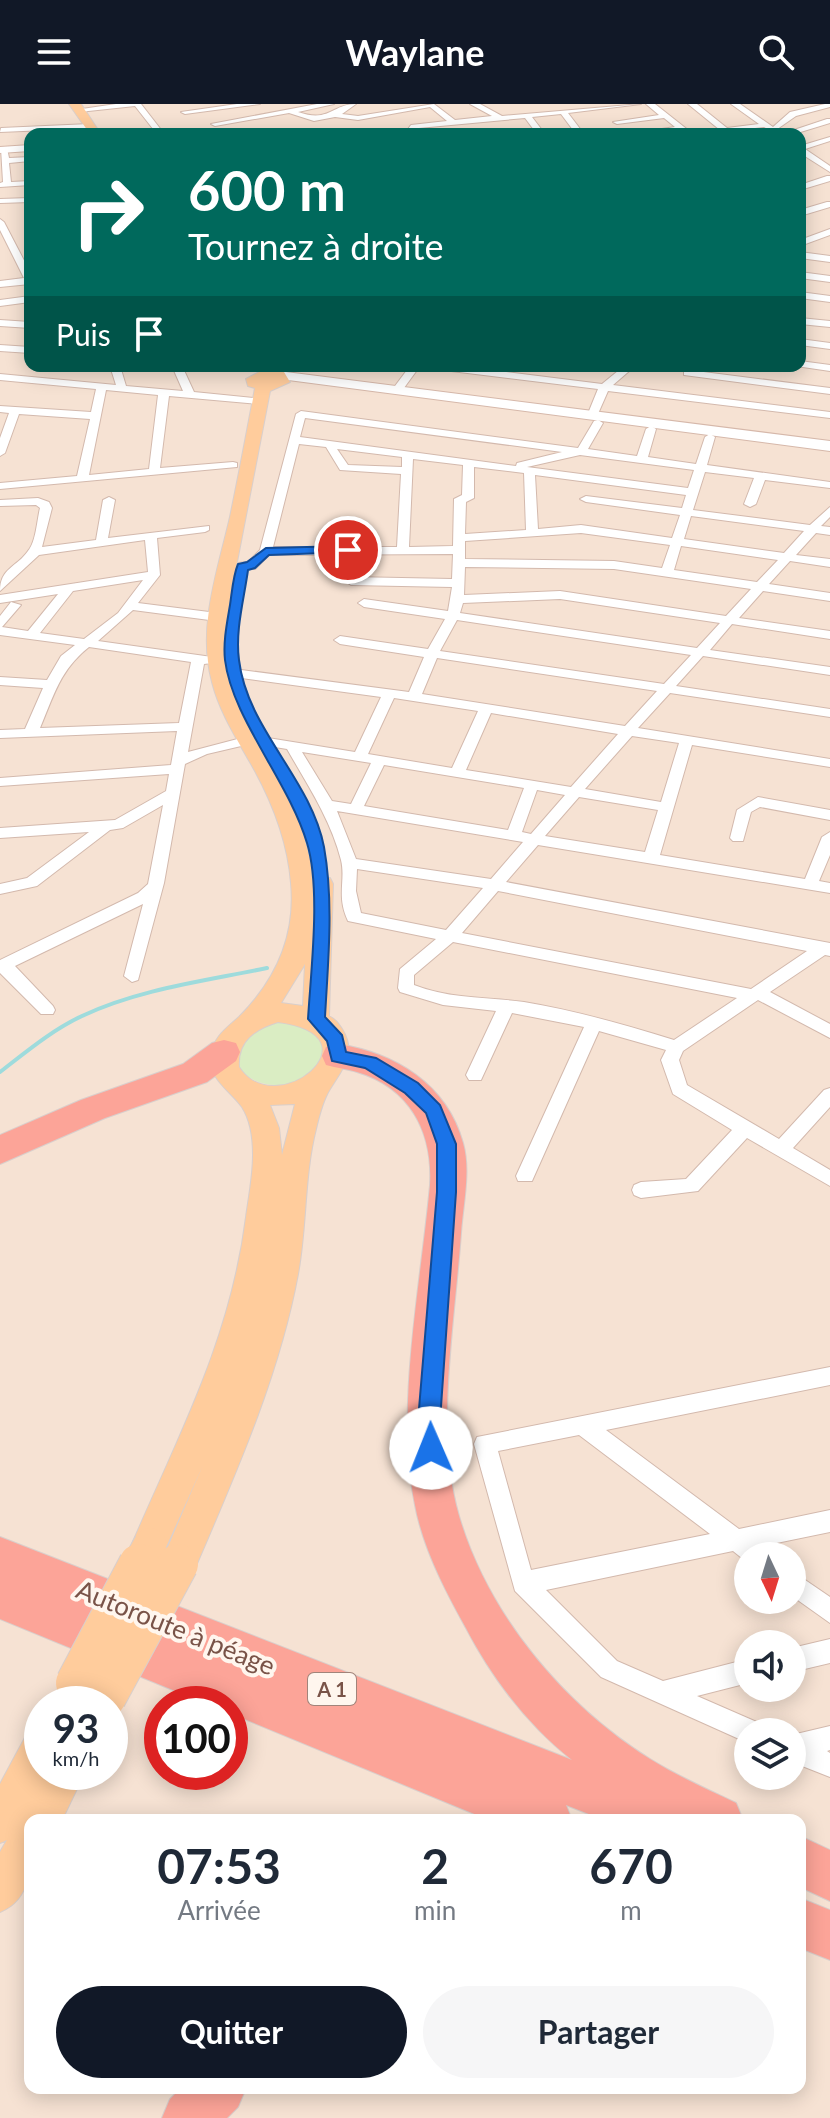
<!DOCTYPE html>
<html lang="fr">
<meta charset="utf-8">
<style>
:root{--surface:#fff;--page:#f6f6f7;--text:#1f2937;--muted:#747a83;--accent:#111827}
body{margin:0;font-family:Lato,sans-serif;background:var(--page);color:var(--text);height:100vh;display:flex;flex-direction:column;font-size:30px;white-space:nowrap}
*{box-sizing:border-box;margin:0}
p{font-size:26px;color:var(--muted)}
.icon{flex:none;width:44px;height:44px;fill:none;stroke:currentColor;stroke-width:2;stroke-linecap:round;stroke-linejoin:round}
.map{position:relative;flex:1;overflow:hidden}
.drawer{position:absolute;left:24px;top:1710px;width:782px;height:280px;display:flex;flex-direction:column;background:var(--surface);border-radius:16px;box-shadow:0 4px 20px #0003}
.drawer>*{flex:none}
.top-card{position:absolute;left:24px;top:24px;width:782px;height:244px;border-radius:16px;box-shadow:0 4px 20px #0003;background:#00695c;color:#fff;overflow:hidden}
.needle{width:52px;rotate:176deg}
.tools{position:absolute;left:734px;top:1438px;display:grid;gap:16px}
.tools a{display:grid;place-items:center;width:72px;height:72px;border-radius:50%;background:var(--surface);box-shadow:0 4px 20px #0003;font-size:40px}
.speed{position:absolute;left:24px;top:1582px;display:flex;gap:16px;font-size:40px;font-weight:700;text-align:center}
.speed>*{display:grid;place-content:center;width:104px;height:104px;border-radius:50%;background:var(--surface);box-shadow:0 4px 20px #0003;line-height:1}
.speed small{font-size:20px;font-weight:400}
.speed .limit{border:12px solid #d22;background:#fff;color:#111}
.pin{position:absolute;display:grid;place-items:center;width:68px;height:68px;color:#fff;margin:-34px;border:4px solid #fff;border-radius:50%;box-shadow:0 2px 8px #0007}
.me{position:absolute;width:88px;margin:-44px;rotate:359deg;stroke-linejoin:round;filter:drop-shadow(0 0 6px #0008)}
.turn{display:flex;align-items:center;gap:28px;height:168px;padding:0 32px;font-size:36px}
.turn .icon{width:104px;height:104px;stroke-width:2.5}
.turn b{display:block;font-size:56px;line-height:68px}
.then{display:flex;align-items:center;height:76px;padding:0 32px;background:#0003;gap:16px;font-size:30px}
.eta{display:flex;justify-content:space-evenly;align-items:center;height:136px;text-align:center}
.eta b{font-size:48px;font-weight:700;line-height:56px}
.button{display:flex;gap:16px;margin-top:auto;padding:16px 32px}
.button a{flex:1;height:92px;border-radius:48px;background:var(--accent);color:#fff;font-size:32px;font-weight:700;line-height:92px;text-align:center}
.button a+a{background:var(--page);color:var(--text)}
header{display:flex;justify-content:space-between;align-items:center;height:104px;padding:0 32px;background:var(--accent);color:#fff;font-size:36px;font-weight:700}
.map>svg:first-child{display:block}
.residential{fill:#f6e2d3;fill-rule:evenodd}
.green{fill:#daedc3}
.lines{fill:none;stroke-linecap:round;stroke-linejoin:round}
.stream{stroke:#9edbdc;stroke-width:4}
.street-casing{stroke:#d3b9ad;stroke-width:2}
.secondary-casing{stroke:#d6b8aa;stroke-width:2}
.primary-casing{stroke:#d9cfcc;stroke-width:2}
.highway-casing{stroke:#d9cfcc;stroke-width:2}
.street{fill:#fff;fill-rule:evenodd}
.secondary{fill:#fff;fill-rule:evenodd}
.primary{fill:#ffcc9c;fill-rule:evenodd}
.highway{fill:#fca498;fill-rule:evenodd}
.primary-bridge-far1-casing{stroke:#d9cfcc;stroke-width:34;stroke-linecap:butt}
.primary-bridge-casing{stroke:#d9cfcc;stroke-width:42;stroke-linecap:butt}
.primary-bridge-far1{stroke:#ffcc9c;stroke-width:32}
.primary-bridge{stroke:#ffcc9c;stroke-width:40}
.route{fill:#1a73e8;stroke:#114b97;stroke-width:2}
.labels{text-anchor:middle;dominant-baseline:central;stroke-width:8;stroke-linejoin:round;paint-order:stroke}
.shield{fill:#fff6ee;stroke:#a1847a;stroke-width:2}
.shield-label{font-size:20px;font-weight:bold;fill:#795348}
.near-street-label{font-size:26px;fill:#795348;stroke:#fff6ee}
</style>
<header><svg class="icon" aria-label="menu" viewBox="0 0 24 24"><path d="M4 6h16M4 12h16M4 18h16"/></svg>Waylane<svg class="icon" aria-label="search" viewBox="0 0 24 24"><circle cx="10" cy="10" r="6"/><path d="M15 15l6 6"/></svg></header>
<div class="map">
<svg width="830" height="2014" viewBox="0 0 830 2014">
<rect width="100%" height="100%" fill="#fef1e6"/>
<!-- residential -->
<path class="residential" d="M0 0H830V2014H0ZM30 30H800V262H30ZM748 1452H792V1496H748ZM748 1540H792V1584H748ZM42 1600H110V1668H42ZM162 1600H230V1668H162ZM748 1628H792V1672H748ZM30 1716H800V1984H30Z"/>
<!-- green -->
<path class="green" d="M300 916 328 945 311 973C282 983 263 987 238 965L235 943 260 918Z"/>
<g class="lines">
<!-- stream -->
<path class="stream" d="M0 968C26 948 52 926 82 912 139 885 205 877 267 864"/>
<defs>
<path id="street" d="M116 0H141L162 27 288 30H157L135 2 79 8 75 6Z
M237 0H260L185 10 181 8Z
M317 0H334L298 8C330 19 332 0 356 0L342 10 358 12 434 0 455 16 492 12 470 0H480L502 12 641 0 568 9 584 30H576L561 10 532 13 545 30H537L525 14 408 25 411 21 447 17 430 3 358 16 335 13 314 17 289 9 215 22 211 20Z
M646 0H655L693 30 680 26 629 30 675 23 664 14 617 20 613 18 659 11Z
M688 0H697L727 24 759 20 731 0H740L773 23 790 8 825 0H830V3L796 12 773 28 764 23 701 30 720 26Z
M827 15H830V19L794 30H782Z
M90 20 93 24 0 28 1 24Z
M830 33V37L805 45 830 62V68L800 49V42Z
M1 44H7L9 54 30 53V57L9 59 11 78 30 77V81L0 83V79L3 78Z
M827 72H830V77L800 86V81Z
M30 94V98L0 99V95Z
M827 98H830V103L800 112V106Z
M0 115 4 118 30 168V180L0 183V177L24 174 0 126Z
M830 125V131L800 142V136Z
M800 148 830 152V158L800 154Z
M800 168 830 172V178L800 174Z
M800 188 830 192V198L800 194Z
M30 192V198L0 202V196Z
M800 214 830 217V223L800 220Z
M0 216 30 218V224L0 222Z
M800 235 830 239V245L800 241Z
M0 241 30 243V249L0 247Z
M800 257 830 261V267L796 262H800Z
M110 262H120L126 282 183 287 172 262H182L194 288 264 295V299L260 300 169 292 160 364 233 358 237 359V363L0 385V379L77 372 90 315 19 310 5 349 0 352V334L9 309 0 308V302L91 308 96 285 0 276V270L116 281ZM106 286 158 291 149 365 89 371Z
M410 262H420L401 288H393L392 286Z
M430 262H459L602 280 624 262H635L613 281 830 308V314L608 287 597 312 592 315 587 312 598 285 435 265Z
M688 266 830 284V290L684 271V267Z
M301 307 578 344 594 317 598 316 603 319 588 345 637 352 646 325 651 322 656 325 648 353 696 360 705 333 710 330 715 333 707 361 830 378V384L765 376 756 400 750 403 744 400 754 374 705 368 693 406 810 421 830 403V413L821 422 830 423V431L816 429 796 451 830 455V463L790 457 769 480 830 489V497L763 487 739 514 830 527V535L732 520 710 546 830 563V571L703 552 676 582 830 605V613L670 589 638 624 830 655V663L692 641 660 751 805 775 822 733 830 728V751L819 777 830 779V789L538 741 506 778 830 839V852L825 851 770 888 830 920V934L758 896 683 947 679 956 687 981 779 1035 824 986 830 984V1003L793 1044 830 1066V1082L747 1034 698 1087 641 1094 634 1091 632 1086 634 1081 641 1078 686 1075 732 1026 673 990 661 956 666 946 599 927 532 1077H518L516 1072 584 923 512 909 481 976H469L466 971 496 907 443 901 400 888 398 884 400 865 436 835 348 817C336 792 346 776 341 756 331 716 307 680 287 645L263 641 261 638 268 634 355 648 381 593 234 573 227 569 234 565 409 588 424 553 340 540 334 536 340 532 428 545 445 515 364 503 358 499 364 495 448 507 452 483 351 481 345 477 351 473 452 475 453 450 269 451 255 465H238V459L248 458 260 446 296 310ZM305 314 562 348 517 359 516 362 300 333ZM299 340 326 343 340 366 401 370 397 443H273ZM337 345 402 353V363L348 361ZM580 351 694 366 688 384 527 363ZM413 355 463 361 462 391 454 395 453 442 409 443ZM474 363 524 369 526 426 465 430 466 398 474 394ZM535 371 686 391 682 404 586 392 580 395 586 398 680 411 672 434 581 421 538 425ZM691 412 804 427 784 449 684 435ZM581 429 670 441 662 464 614 457 465 455V437ZM681 442 778 456 757 478 674 466ZM465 463 614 465 751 485 726 512 560 487 464 491ZM560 495 720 519 697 544 460 509 463 499ZM457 516 691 551 664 580 440 547ZM437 554 657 587 625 622 422 590ZM394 594 478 607 452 664 368 650ZM491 609 618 630 571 683 466 666ZM632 632 679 639 661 698 585 685ZM302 648 371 659 351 700 332 697ZM384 661 524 684 508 726 364 702ZM537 686 565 691 531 730 522 728ZM579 693 658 706 645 748 545 732ZM337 707 523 738 491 775 356 755ZM357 765 483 784 446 826 361 809 356 787ZM498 787 807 847 751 885 462 829ZM453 838 737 894 674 936C623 920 577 907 524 898 488 893 449 895 414 881V871Z
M109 393 115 396 108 434 209 422V426L205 428 157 434 160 471 138 499 217 509 223 513 217 517 133 506 98 537 212 553V559L204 560 188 648 249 632 256 636 254 639 207 650 185 660 164 779 138 876 132 878 124 872 143 800 15 862 53 902 55 906 53 910H41L0 869V856L138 789 148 780 163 701 123 724 110 726 37 782 0 790V780L27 774 89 728 0 734V724L115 716 166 687 169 670 0 682V674L171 661 177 627 0 634V626L25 625 43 584 0 581V573L47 576 61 552 75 541 0 531V512L11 498 21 501 2 523 28 527 58 490 0 499V491L148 468 145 436 39 451 0 487C0 464 17 463 28 447 36 438 37 416 40 404L36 401 0 402V396L38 394 49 398 52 404 42 443 96 436 103 396ZM143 476 118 509 84 535 40 529 73 487ZM89 543 191 558 179 619 40 624C54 591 60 566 89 543Z
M758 693 830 706V716L760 703 751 708 743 737H733L730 734 737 706Z
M830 1263V1281L606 1326 739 1425 830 1406V1428L762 1442 768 1452H748V1459L733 1447 546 1486 617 1557 663 1577 748 1555V1579L697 1592 759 1619 762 1628H748V1639L601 1573 515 1487 474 1340 477 1333ZM579 1331 710 1430 531 1466 498 1347Z
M792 1467 830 1493V1519L792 1492Z
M830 1535V1559L792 1568V1544Z
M830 1622V1646L827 1647 830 1649V1673L792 1658V1631Z"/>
<path id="secondary" d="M30 41V47L0 49V43Z
M278 267 830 337V347L273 274V268Z"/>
<path id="primary" d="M69 0H81L98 26 105 30H90Z
M265 265 284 268 290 278 270 287 231 489 227 523 228 558 241 602 298 711 315 774H330L333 780 329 912C336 916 338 919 342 925 357 949 343 964 330 985 323 996 319 1012 316 1025 304 1072 307 1122 298 1170 279 1273 234 1373 193 1469L180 1474 167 1469 162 1457 203 1361 162 1452 150 1457 138 1452 132 1440C180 1329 231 1234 246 1113 249 1092 253 1071 253 1051 253 1034 251 1017 242 1003 231 987 208 975 211 952 213 933 227 924 239 913 276 876 296 832 291 779 288 740 274 702 255 667 239 638 220 610 212 578 197 523 218 466 230 413 239 370 247 327 255 284L248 282 246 275ZM305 860 303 902 281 899ZM278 918C383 932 275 1020 239 963 237 937 255 925 278 918ZM295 1000 282 1051 279 1024 270 1001Z
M42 1623V1668H85L62 1716H30C30 1750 37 1793 0 1808V1748L7 1736 0 1739V1680L28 1628Z"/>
<path id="highway" d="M224 936 236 939 240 948 236 957 207 978 105 1014 0 1060V1031L81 996 183 960 212 939Z
M338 940C395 949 447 980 463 1039 471 1067 463 1100 461 1129 455 1218 434 1326 459 1412 488 1511 564 1601 650 1655 677 1672 707 1685 736 1699L743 1716H604L566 1701 572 1716H489L230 1609V1600H207L0 1515V1433L572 1656C528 1621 492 1574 466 1524 445 1486 423 1444 415 1401 395 1305 421 1180 430 1081 433 1029 411 984 357 968 347 965 337 964 326 961L322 952 326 943Z
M800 1732 830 1746V1797L800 1783Z
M800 1794 830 1806V1856L800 1844Z
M181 1984H246L238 2003 227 2014H162L170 1995Z"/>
</defs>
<!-- street casing -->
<use href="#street" class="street-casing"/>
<!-- secondary casing -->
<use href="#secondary" class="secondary-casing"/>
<!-- primary casing -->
<use href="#primary" class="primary-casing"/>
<!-- highway casing -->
<use href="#highway" class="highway-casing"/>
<!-- street -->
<use href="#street" class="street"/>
<!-- secondary -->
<use href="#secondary" class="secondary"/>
<!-- primary -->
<use href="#primary" class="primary"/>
<!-- highway -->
<use href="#highway" class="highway"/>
<defs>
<path id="primary-bridge-far1" d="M138 1462 150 1440
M177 1462 180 1457"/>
<path id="primary-bridge" d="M76 1579 139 1460
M106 1593 178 1460"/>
</defs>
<!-- primary-bridge-far1 casing -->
<use href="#primary-bridge-far1" class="primary-bridge-far1-casing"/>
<!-- primary-bridge casing -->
<use href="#primary-bridge" class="primary-bridge-casing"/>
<!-- primary-bridge-far1 -->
<use href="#primary-bridge-far1" class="primary-bridge-far1"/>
<!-- primary-bridge -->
<use href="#primary-bridge" class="primary-bridge"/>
</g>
<!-- route -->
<path class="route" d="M348 442 354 446 353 448 269 451 255 464 248 466C244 495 235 527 239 556 247 625 311 675 324 743 334 799 328 857 325 913L342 931 346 948 376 954 418 979 440 1001 456 1040V1088L440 1317 442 1344 439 1351 431 1354 423 1351 418 1317 437 1088V1040L426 1009 405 989 365 964 332 957 327 937 308 915C311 865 321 785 307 739 289 678 232 614 225 556 223 538 227 519 230 501 232 488 233 472 238 460L247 458 266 444Z"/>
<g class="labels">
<!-- shield labels -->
<rect class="shield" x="308" y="1569" width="48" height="32" rx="6"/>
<g class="shield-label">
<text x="332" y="1585">A 1</text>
</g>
<!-- near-street labels -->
<g class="near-street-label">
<text transform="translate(176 1523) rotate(22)">Autoroute à péage</text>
</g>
</g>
</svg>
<div class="tools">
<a><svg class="needle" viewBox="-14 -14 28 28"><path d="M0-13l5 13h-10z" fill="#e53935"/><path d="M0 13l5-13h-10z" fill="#747a83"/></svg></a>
<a><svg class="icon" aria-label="sound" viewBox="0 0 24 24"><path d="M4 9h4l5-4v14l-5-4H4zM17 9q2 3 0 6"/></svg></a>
<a><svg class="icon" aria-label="layers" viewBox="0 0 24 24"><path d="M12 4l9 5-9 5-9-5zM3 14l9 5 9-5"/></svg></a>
</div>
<div class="speed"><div>93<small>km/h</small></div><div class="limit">100</div></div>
<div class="pin" style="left:348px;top:446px;background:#d93025"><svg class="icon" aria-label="arrive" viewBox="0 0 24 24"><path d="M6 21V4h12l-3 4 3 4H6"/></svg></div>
<svg class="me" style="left:431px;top:1344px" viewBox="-20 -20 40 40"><circle r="19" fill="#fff"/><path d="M0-13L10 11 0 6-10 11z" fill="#1a73e8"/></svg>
<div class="top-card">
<div class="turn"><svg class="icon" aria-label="right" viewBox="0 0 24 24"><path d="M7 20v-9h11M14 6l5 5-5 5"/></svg><div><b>600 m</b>Tournez à droite</div></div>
<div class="then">Puis<svg class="icon" aria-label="arrive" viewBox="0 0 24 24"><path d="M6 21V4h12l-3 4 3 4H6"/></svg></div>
</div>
<section class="drawer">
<div class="eta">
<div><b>07:53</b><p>Arrivée</p></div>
<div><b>2</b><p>min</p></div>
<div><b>670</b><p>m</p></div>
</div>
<div class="button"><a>Quitter</a><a>Partager</a></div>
</section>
</div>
